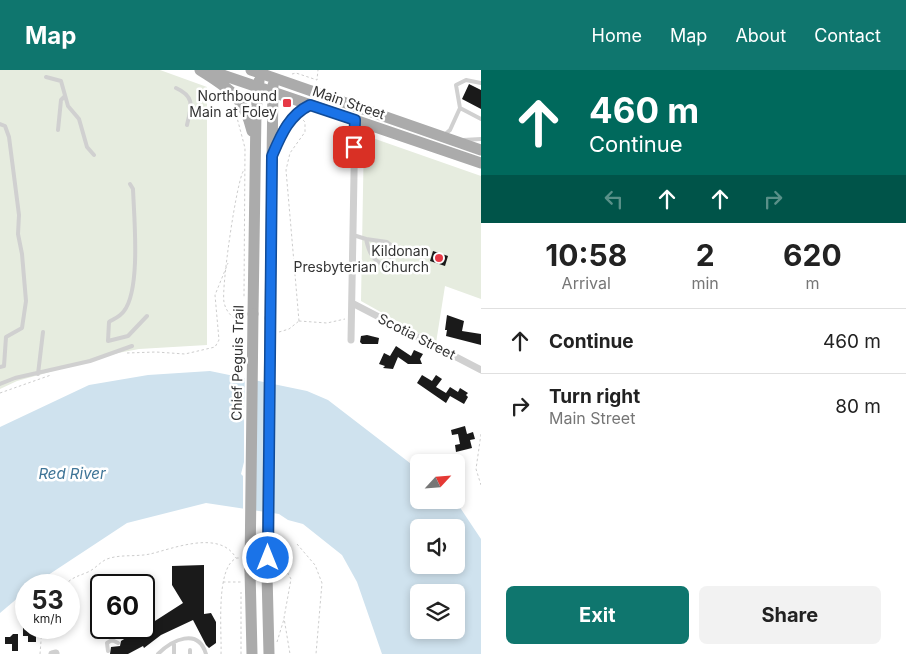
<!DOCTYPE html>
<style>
:root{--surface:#fff;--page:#f2f2f2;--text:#222;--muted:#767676;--line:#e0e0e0;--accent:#0f766e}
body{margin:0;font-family:Inter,sans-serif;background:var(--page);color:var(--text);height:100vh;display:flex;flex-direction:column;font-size:19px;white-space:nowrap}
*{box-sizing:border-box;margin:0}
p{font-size:16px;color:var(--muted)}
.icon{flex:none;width:28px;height:28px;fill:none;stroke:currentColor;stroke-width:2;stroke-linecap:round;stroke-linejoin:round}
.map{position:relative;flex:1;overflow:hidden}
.side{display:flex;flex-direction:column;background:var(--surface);width:425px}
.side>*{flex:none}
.banner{background:#00695c;color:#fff;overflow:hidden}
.needle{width:32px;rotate:64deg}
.tools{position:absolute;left:410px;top:384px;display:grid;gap:10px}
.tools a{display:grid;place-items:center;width:55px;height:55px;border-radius:8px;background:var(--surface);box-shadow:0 2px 8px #0003;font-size:25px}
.speed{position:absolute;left:15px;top:504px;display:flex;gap:10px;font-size:25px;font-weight:700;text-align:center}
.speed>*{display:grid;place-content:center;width:65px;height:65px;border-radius:50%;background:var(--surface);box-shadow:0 2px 8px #0003;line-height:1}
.speed small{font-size:12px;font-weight:400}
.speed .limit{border:2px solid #111;border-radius:8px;background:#fff;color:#111}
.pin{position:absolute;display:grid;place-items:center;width:42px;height:42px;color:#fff;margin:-21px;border-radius:10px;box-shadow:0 2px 8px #0006}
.me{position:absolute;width:55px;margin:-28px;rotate:0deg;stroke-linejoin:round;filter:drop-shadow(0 0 4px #0008)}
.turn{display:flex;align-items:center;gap:18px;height:105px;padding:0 25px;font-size:22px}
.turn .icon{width:65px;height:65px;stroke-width:2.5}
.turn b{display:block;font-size:35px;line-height:42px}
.lanes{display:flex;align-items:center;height:48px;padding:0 25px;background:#0003;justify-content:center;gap:25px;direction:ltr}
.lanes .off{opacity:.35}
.eta{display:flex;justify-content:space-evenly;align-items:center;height:85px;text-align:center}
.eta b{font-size:30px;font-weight:700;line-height:35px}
.primary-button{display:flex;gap:10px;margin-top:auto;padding:10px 25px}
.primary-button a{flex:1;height:58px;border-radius:8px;background:var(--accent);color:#fff;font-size:20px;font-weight:700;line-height:58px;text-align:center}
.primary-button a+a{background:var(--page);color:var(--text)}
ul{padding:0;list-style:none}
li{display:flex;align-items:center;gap:15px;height:65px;padding:0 25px;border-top:1px solid var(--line)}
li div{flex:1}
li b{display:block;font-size:19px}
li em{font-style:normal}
header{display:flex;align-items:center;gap:30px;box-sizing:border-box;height:70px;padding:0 25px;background:var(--accent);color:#fff}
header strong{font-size:24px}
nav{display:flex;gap:28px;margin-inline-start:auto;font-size:18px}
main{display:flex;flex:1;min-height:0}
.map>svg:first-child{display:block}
.green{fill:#e6ecdf}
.water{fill:#cfe2ee;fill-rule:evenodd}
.pier{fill:#fff}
.building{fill:#1a1a1a}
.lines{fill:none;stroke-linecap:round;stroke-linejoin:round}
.path{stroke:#cdcdcd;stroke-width:1;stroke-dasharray:2.5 2.5;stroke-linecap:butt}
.service{stroke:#d0d0d0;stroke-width:4}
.minor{stroke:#d0d0d0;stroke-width:7}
.primary{stroke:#ababab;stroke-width:11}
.primary-bridge{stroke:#ababab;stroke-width:11}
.route-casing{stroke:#114b97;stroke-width:12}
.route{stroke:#1a73e8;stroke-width:9}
.poi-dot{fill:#e63946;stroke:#fff;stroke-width:2}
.labels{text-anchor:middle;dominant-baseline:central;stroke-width:5;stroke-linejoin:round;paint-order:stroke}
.poi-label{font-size:14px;fill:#333;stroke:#fff;text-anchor:end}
.street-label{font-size:14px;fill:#333;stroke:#fff}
.water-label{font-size:15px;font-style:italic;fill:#3f7597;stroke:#fff}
</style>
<header>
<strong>Map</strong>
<nav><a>Home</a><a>Map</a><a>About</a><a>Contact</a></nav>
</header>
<main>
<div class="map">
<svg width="481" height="584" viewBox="0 0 481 584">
<rect width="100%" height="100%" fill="#fff"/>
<!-- green -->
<path class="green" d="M0 0H160L207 17V275L139 279 118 283 17 311 0 319Z
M364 65 481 106V229L445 216 436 273 361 231Z"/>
<!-- water -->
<path class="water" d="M210 301 307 321 328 330 419 400V430H455L481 469V584H382L357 512 342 485 303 454 288 450 279 444 206 433 127 453 33 515H26V521L0 543V357L89 315 148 305ZM419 458H456V495H419ZM419 522H456V560H419Z"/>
<!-- pier -->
<path class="pier" d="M245 304 257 307 255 443 243 441V406L241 404 244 392V351L242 340 244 337Z"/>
<!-- building -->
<path class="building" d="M469 14 481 20V39L462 29Z
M433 181 448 186 445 196 430 191Z
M447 245 464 251 462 261 481 264V275L446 266 447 260H445Z
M367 265 379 268 378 274H362L360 272 361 266Z
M396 276 411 286 414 280 423 284 420 289 422 294H408L398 287 393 299 383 298 385 296 379 294 384 283 390 286Z
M422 305 432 311 436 305 442 309 436 317 446 323 450 317 458 322 460 318 468 323 466 325 468 327 464 334 450 326 446 333 417 313Z
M465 356 467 364 473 362 475 369 470 370 472 378 456 382 455 375 460 374 458 364 452 365 451 360Z
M204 495V544L211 543 216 552V573L209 578 206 575 193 550 161 565 144 578 143 576 128 584H110L111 577 120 576 121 571 129 566 128 564 144 558 183 533 172 515V496Z
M23 558H36V572H28V566H23Z
M13 564H18V581H12V574H5V567H10Z"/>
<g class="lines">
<!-- path -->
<path class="path" d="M292 4 296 3 317 10 318 0
M282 35 290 38
M235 40 245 78 244 227
M299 251 286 100 290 83 305 62V52L302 49
M299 251 327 253 345 249
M243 254C234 249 226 243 224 232 221 219 237 107 244 100
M279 262 289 259 299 251
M127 283 156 282 185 284 215 277 219 270 215 225 228 193
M0 323 51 305
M481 364 476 399 481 415
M297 474 315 495 322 513 316 584
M275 495 286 500 291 509 284 548 290 584
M223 512H242
M65 515C72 507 79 506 88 502 95 499 100 492 107 489 121 484 136 487 150 484 172 479 220 459 236 488
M277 572 284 549
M40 584 42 558
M221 584C222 563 215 496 237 488H241
M241 584V522"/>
<!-- service -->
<path class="service" d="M46 7 61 11 68 36 79 49 87 77 94 85
M481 13 466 10 456 15 460 38 481 49
M176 18C196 27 191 37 187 55
M0 54 5 56 9 67 19 145 18 164 22 184 26 231 22 258 6 267 4 296 0 297
M58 60 61 30 65 26
M443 66 450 60 460 38
M463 70 481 69
M130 114 133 119C134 147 141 219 124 241 121 246 114 249 109 252L108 271 128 266 147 246
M353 165 366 169C369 183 373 191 386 196L390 194 394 183 392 176 387 172 366 169
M38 304 43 262
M0 314 15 308 90 291 132 276
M108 581 107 573 112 570 118 573
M158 584C172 570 198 557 206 584
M174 584V573
M190 584V580"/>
<!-- minor -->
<path class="minor" d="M352 233 481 300
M351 270 355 50
M52 584 56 583"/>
<!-- primary -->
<path class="primary" d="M200 0C228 18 244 26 252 61
M208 0 481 93
M251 0 481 80
M273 82C282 62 290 44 310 35
M253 244 256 42 259 11
M270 248 273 15
M250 500 252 584
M267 504 269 584"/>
<!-- primary-bridge -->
<path class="primary-bridge" d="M250 500 253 244
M267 504 270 248"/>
</g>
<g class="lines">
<defs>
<path id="route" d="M268 488 272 86C281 65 289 45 310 35L355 50 354 77"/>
</defs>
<!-- route casing -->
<use href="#route" class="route-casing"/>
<!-- route -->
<use href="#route" class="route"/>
</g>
<!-- markers -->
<g class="poi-dot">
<rect x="282" y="28" width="10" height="10" rx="2.5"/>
<circle cx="439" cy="188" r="5"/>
</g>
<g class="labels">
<!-- poi labels -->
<g class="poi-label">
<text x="277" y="25">Northbound<tspan x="277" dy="16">Main at Foley</tspan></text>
<text x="429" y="180">Kildonan<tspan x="429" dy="16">Presbyterian Church</tspan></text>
</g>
<!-- street labels -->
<g class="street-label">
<text transform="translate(349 32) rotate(19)">Main Street</text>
<text transform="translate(417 266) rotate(27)">Scotia Street</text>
<text transform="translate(237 293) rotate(-89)">Chief Peguis Trail</text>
</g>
<!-- water labels -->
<g class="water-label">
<text x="72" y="403">Red River</text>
</g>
</g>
</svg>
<div class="tools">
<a><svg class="needle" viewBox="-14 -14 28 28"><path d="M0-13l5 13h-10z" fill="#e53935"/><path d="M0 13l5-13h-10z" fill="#767676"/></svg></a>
<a><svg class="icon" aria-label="sound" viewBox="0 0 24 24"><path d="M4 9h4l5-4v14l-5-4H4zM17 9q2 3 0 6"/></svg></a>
<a><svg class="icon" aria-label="layers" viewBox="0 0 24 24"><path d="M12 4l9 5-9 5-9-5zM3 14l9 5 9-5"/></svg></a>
</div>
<div class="speed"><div>53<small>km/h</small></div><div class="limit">60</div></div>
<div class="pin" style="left:354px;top:77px;background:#d93025"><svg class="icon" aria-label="arrive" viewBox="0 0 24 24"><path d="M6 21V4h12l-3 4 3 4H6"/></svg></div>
<svg class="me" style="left:268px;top:488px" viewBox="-20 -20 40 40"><circle r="17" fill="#1a73e8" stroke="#fff" stroke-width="3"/><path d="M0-11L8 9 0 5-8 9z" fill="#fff"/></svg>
</div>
<section class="side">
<div class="banner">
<div class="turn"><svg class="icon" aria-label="ahead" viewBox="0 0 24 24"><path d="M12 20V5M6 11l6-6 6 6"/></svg><div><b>460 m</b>Continue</div></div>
<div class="lanes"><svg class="icon off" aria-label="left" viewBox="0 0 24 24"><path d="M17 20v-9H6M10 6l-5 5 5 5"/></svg><svg class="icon" aria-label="ahead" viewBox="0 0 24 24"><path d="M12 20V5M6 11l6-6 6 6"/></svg><svg class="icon" aria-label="ahead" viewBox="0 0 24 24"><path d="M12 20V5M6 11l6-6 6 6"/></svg><svg class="icon off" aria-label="right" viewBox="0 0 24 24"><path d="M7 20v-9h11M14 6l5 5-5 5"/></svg></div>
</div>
<div class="eta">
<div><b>10:58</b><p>Arrival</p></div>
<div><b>2</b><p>min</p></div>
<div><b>620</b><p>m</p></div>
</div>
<ul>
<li><svg class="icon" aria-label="ahead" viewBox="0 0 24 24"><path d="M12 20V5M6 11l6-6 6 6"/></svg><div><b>Continue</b></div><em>460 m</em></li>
<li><svg class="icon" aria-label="right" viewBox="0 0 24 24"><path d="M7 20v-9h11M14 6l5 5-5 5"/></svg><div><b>Turn right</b><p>Main Street</p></div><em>80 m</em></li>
</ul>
<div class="primary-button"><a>Exit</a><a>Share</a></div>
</section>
</main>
